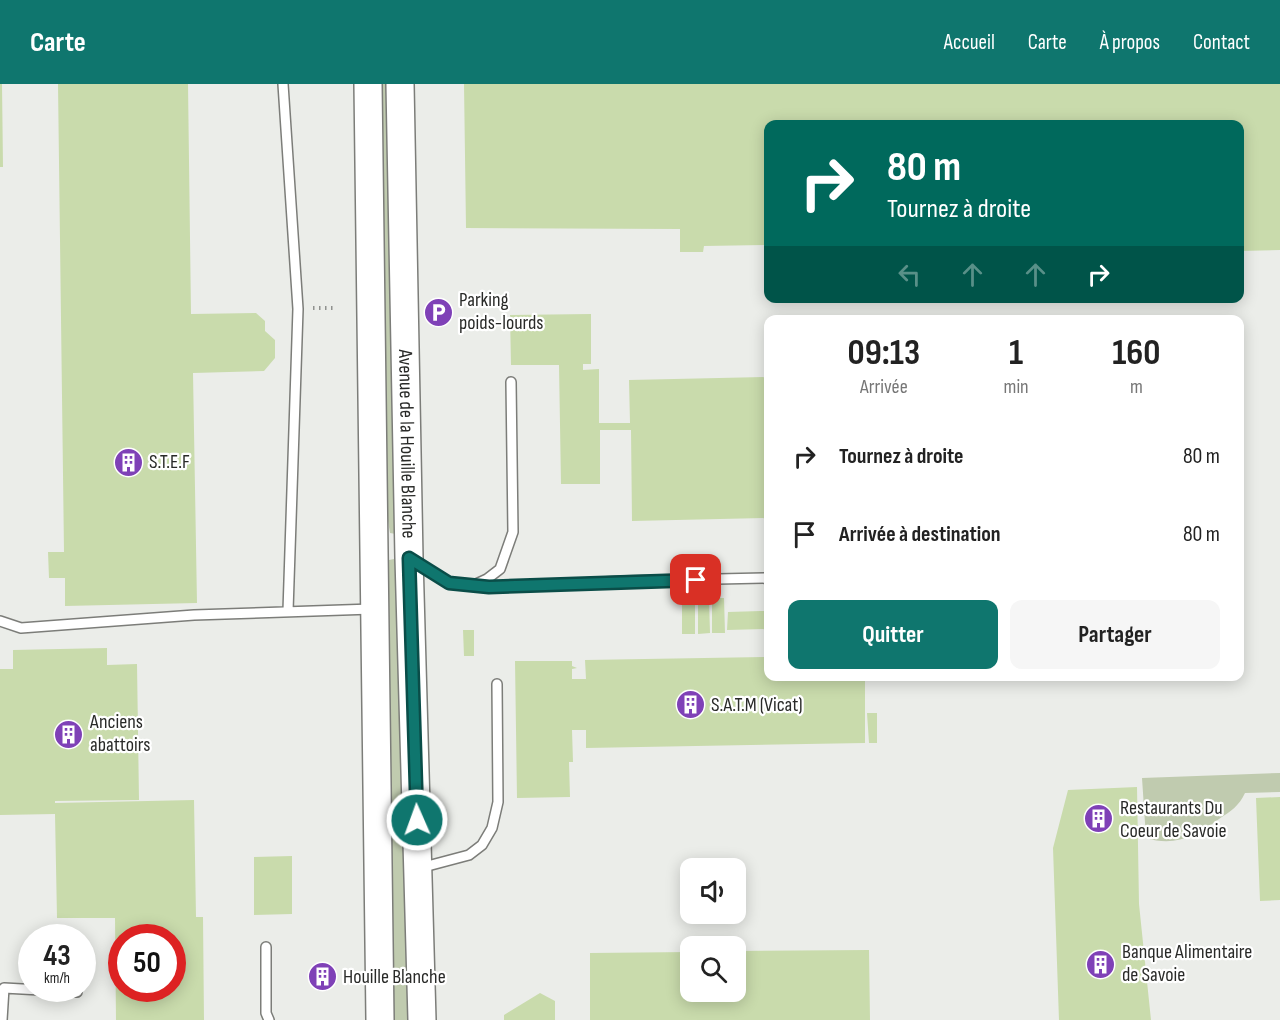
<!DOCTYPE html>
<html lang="fr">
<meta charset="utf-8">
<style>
:root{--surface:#fff;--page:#f6f6f6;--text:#222;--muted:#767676;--accent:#0f766e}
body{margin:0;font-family:"Sofia Sans Condensed",sans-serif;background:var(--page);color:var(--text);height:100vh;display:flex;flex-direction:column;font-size:22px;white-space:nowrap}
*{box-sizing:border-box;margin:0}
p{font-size:20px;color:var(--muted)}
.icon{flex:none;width:33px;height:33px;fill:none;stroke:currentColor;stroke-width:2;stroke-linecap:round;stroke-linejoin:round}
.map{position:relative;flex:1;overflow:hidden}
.side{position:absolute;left:764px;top:231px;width:480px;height:366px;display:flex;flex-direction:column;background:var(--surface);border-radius:12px;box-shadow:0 3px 15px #0003}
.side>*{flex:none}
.guide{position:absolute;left:764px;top:36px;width:480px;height:183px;border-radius:12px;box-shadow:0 3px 15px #0003;background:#00695c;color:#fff;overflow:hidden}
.buttons{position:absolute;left:680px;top:774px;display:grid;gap:12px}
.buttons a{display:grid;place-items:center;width:66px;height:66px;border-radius:12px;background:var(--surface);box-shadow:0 3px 15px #0003;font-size:30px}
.speed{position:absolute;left:18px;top:840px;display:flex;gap:12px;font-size:30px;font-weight:700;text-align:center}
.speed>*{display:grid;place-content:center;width:78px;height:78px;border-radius:50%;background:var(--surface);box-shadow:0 3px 15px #0003;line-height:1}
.speed small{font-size:15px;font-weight:400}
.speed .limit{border:9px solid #d22;background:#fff;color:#111}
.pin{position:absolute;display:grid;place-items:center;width:51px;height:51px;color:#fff;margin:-26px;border-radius:12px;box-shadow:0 3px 9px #0006}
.me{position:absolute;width:66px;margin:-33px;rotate:358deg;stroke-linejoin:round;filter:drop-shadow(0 0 4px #0008)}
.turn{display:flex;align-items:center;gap:21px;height:126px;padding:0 24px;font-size:27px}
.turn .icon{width:78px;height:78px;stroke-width:2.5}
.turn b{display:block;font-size:42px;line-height:51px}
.lanes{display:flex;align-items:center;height:57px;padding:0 24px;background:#0003;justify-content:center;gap:30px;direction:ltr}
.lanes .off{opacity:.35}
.eta{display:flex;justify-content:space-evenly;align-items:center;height:102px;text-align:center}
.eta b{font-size:36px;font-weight:700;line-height:42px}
.primary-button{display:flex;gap:12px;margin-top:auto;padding:12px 24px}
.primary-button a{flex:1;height:69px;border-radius:12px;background:var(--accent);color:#fff;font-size:24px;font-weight:700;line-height:69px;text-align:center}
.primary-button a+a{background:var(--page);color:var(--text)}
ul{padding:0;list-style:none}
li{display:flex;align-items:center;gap:18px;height:78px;padding:0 24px}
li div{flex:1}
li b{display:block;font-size:22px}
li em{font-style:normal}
header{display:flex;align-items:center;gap:36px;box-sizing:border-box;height:84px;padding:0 30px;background:var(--accent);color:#fff}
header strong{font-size:28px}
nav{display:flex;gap:33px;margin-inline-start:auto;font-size:21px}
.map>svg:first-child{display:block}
.green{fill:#c0cbaf}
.building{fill:#c9dbac;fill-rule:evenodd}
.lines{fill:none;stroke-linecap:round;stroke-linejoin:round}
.lane-casing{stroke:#7c7d79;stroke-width:12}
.secondary-casing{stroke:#7c7d79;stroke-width:30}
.path{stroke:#90928f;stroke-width:4;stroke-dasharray:1.5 4.5;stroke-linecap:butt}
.lane{stroke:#fff;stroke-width:9}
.secondary{stroke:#fff;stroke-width:27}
.route-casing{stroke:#0a4d48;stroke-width:15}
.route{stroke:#0f766e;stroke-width:10}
.labels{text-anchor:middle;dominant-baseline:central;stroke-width:4.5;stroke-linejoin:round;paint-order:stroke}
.poi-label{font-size:20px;fill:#292a28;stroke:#fff;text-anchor:start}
.street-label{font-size:20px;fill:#292a28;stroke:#fff}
</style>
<header>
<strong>Carte</strong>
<nav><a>Accueil</a><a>Carte</a><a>À propos</a><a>Contact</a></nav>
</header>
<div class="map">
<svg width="1280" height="936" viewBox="0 0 1280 936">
<rect width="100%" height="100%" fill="#ebede9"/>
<!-- green -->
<path class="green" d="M380 0H391L396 450 390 449 388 437Z
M394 475 399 481 414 936H387L386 522 389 476Z
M1280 689V708L1245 709C1239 722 1231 727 1219 735 1196 752 1175 763 1146 754L1142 694Z"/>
<!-- building -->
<path class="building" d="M0 0H2L3 83H0Z
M58 0H188L191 230 256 229 265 237V247L275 256V274L264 287 193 289 197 519 65 522V494H49L48 468H64Z
M464 0H1280V166L1239 167V40H768V161L704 162 703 168H680V145L466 144Z
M591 230V280H583V286L599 285V339H630L629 296 768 293V434L632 437 631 346H600V400H561L559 281H511L510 231Z
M712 514H724L725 549H712Z
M695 515V550H682V516Z
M698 515H709L710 549 698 550Z
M761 527H768V545L727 546 728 528Z
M463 546H474V572H464Z
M107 564V581L137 580 139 716 55 717V719L194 716 196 833H203L204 936H116L115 834H57L55 730 0 731V585H13V566ZM122 854H172V904H122Z
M768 573V592H865V659L586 664V646H572L573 678H569L570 713 517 714 515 577H572V582L577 584 572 585V595H586L585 576Z
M867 629H877V659H869Z
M1137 703 1139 820 1151 936H1059L1053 764 1068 706Z
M1280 713V816L1260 817 1256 714Z
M292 772V830L254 831V773Z
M869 866 870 936H590V869L690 868V908H735V867Z
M318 885H327V901H318Z
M540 909 555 917V936H504V931Z"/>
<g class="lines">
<defs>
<path id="lane" d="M283 0 298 225 288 527
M413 476 449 499 462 501H474L487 495 500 485 513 448 511 298
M474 501 489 503H507L625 497 768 494
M0 537 21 544 194 531 372 525
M420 784 469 771 482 761 492 744 498 718 497 600
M266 863V929L269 936
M2 936 4 904 77 908"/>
<g id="secondary">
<path d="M368 0 380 936"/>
<path id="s1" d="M400 0 409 474 422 936"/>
</g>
</defs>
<!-- lane casing -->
<use href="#lane" class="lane-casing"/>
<!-- secondary casing -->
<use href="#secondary" class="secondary-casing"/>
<!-- path -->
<path class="path" d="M313 224H333"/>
<!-- lane -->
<use href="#lane" class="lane"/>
<!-- secondary -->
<use href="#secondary" class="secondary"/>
</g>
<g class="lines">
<defs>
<path id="route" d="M417 736 409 474 449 499 489 503 696 496"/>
</defs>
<!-- route casing -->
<use href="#route" class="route-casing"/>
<!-- route -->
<use href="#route" class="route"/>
</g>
<!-- icons -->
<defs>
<symbol id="parking-disc" viewBox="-11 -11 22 22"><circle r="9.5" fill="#7f41b7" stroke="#fff"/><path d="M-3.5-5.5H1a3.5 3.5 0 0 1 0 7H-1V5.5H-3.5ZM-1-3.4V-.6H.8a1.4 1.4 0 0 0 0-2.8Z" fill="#fff"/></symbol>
<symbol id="building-disc" viewBox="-11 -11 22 22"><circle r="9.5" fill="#7f41b7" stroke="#fff"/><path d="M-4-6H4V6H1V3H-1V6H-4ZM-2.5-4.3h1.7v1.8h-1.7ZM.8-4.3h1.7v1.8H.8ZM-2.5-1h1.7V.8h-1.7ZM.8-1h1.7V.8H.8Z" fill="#fff"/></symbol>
</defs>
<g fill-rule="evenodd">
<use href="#parking-disc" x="422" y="212" width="33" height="33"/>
<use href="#building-disc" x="112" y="362" width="33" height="33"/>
<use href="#building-disc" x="674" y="604" width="33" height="33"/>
<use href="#building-disc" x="52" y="634" width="33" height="33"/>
<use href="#building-disc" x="1082" y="718" width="33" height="33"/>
<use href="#building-disc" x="1084" y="864" width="33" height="33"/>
<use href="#building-disc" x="306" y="876" width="33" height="33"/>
</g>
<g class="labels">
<!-- poi labels -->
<g class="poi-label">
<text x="459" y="216">Parking<tspan x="459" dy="23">poids-lourds</tspan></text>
<text x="149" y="378">S.T.E.F</text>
<text x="711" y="621">S.A.T.M (Vicat)</text>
<text x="90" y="638">Anciens<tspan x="90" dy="23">abattoirs</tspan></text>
<text x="1120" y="724">Restaurants Du<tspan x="1120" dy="23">Coeur de Savoie</tspan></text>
<text x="1122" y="868">Banque Alimentaire<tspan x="1122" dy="23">de Savoie</tspan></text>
<text x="343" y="893">Houille Blanche</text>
</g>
<!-- street labels -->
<g class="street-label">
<text stroke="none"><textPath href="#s1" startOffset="360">Avenue de la Houille Blanche</textPath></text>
</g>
</g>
</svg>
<div class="buttons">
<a><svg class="icon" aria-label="sound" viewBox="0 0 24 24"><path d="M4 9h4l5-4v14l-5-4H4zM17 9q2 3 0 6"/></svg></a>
<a><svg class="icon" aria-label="search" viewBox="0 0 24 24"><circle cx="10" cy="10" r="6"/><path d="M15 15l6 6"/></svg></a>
</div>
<div class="speed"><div>43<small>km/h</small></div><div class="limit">50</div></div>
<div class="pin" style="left:696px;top:496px;background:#d93025"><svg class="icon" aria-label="arrive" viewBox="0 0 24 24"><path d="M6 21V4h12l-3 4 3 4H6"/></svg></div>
<svg class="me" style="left:417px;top:736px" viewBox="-20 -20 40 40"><circle r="17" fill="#0f766e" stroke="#fff" stroke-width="3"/><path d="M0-11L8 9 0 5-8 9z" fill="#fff"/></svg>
<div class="guide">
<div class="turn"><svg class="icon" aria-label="right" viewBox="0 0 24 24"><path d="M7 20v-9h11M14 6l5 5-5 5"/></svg><div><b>80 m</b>Tournez à droite</div></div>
<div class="lanes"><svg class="icon off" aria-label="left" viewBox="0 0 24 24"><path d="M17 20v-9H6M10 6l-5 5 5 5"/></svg><svg class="icon off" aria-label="ahead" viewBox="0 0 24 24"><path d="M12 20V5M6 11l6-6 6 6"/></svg><svg class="icon off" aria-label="ahead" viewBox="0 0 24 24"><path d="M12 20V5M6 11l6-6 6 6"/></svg><svg class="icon" aria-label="right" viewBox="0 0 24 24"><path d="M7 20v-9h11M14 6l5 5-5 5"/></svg></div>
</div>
<section class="side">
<div class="eta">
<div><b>09:13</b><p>Arrivée</p></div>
<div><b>1</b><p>min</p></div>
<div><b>160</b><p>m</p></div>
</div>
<ul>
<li><svg class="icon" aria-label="right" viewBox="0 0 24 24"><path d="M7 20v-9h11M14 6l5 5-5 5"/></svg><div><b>Tournez à droite</b></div><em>80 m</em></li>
<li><svg class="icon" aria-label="arrive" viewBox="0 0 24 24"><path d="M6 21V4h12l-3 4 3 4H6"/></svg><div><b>Arrivée à destination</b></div><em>80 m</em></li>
</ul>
<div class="primary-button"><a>Quitter</a><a>Partager</a></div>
</section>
</div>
